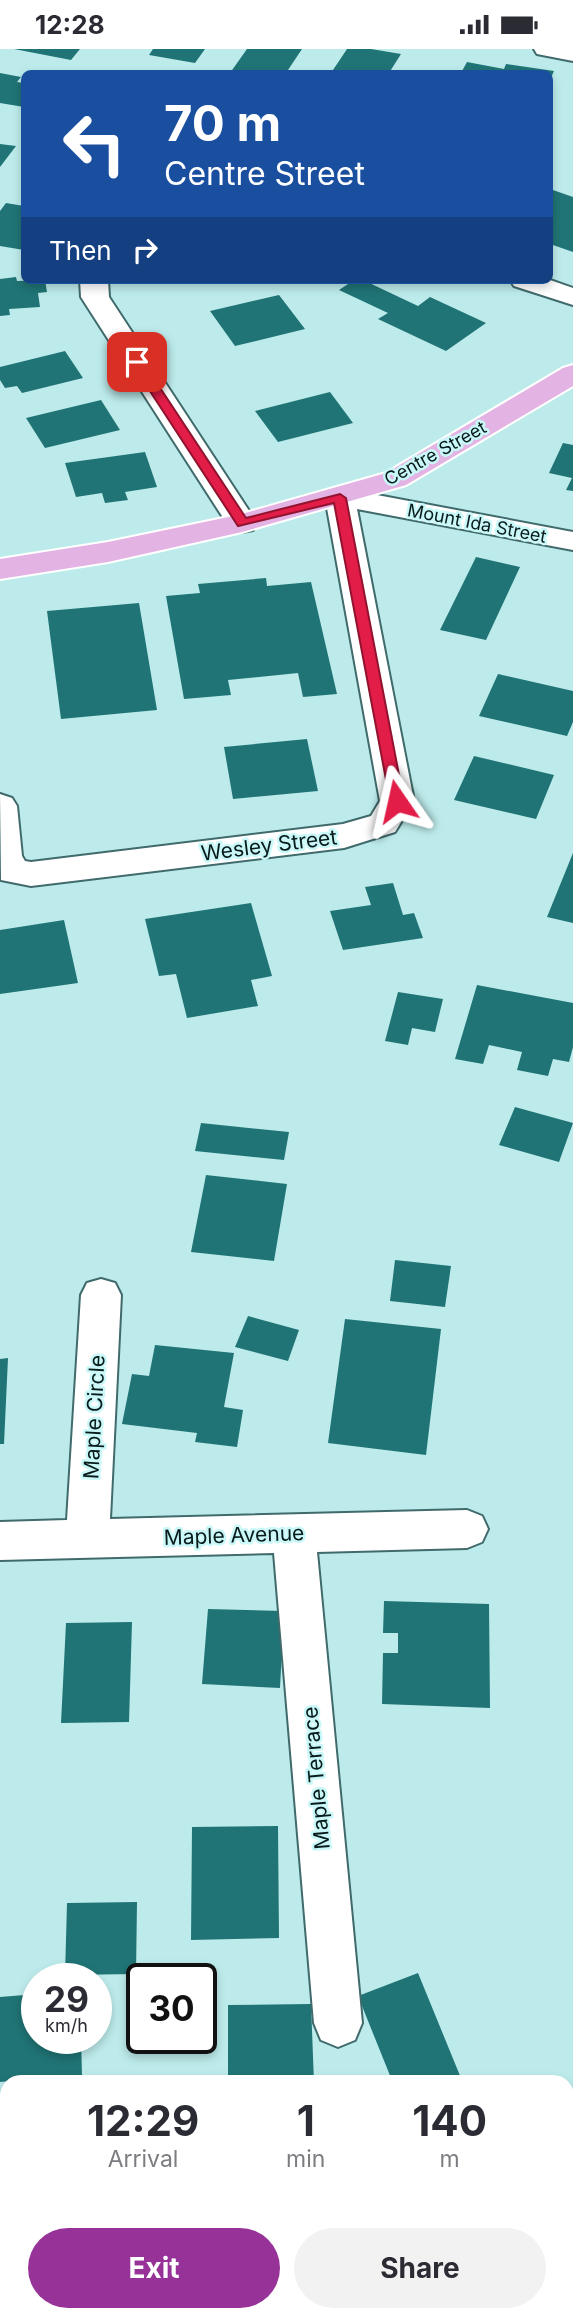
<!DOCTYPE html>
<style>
:root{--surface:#fff;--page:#f2f2f3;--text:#2b2b33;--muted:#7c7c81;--accent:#963298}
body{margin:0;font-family:Inter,sans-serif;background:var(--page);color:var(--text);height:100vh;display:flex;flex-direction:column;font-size:26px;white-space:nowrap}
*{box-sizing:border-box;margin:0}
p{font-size:23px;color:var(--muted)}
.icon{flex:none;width:38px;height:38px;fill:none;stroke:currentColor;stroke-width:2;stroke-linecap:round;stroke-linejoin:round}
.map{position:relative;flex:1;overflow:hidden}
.drawer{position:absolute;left:0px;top:2026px;width:574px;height:247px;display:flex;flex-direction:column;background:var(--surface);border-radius:21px 21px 0 0;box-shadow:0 4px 10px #0003}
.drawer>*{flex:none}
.hud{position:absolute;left:21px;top:21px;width:532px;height:214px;border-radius:10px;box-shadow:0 4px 10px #0003;background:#1a4fa0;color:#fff;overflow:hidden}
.speed{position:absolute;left:21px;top:1914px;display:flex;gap:14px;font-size:35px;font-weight:700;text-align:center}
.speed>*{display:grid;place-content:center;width:91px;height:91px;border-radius:50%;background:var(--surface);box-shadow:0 4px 10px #0003;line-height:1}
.speed small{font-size:18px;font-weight:400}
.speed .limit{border:4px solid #111;border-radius:10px;background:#fff;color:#111}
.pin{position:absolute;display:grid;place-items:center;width:60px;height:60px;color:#fff;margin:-30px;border-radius:14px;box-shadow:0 4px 10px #0006}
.me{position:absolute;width:77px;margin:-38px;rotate:349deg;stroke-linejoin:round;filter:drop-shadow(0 0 5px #0008)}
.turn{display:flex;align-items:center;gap:24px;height:147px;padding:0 28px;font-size:32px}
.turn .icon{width:91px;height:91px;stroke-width:2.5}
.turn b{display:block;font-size:49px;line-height:60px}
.then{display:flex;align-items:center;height:66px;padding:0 28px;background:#0003;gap:14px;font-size:26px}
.eta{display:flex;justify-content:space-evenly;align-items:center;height:119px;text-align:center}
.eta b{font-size:42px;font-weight:700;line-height:49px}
.cta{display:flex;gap:14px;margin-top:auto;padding:14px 28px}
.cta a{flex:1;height:80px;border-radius:42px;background:var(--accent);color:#fff;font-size:28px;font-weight:700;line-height:80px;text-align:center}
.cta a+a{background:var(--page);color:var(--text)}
.status{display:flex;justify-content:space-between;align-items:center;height:49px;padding:0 35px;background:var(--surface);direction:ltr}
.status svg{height:19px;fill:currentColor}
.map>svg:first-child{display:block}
.building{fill:#207475}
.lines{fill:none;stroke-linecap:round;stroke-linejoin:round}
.minor-casing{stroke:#406a6b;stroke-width:4}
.major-casing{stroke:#fff;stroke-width:4}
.minor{fill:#fff;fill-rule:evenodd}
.major{fill:#e3b3e3;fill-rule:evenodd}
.route{fill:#e11d48;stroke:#92132f;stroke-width:2}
.labels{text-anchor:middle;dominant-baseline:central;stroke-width:5;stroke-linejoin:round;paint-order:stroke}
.far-street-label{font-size:18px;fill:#081a1a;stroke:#caf8f8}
.street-label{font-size:21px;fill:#081a1a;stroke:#caf8f8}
</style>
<div class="status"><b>12:28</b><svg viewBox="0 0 49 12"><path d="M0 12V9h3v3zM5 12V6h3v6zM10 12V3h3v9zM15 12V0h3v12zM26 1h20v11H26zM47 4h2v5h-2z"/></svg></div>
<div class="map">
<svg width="573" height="2272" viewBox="0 0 573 2272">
<rect width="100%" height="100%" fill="#bdebeb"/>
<!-- building -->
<path class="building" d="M14 0H80L71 11Z
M153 0H205L195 14 149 6Z
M247 0H302L286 24H230Z
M347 0H371L401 5 389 24H331Z
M467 13 504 20 506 15 554 22 550 31V24H461Z
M0 24 21 28 17 33 24 34V58L0 54Z
M0 95 16 97 0 118Z
M550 140 573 148V203L550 195Z
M6 154 24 157V201L0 197V162Z
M16 228 17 232 45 231 47 243 38 244 40 258 9 260 10 266 0 267V230Z
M354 231H363L418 257 430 248 486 274 446 302 378 270 388 264 339 241Z
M279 246 305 280 235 297 210 262Z
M65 302 83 329 22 344 17 337 5 339 0 331V318Z
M330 343 353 374 278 393 255 362Z
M101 351 120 381 45 399 26 369Z
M563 394 573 396V442L566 441 572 429 549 424Z
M145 403 157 438 125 443 128 451 105 454 102 444 76 448 65 414Z
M476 508 520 518 486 591 440 581Z
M266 529 267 537 311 533 337 645 303 648 298 624 228 631 231 646 184 650 166 547 200 544 198 535Z
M139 554 157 661 61 670 47 562Z
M498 625 573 642V673L567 687 479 667Z
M307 690 318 742 233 750 224 698Z
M474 707 554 726 536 770 454 751Z
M573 804V874L547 868Z
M393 834 403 866 414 864 423 889 343 901 330 862 371 856 365 838Z
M251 854 272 927 251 931 258 957 187 969 176 925 159 927 145 870Z
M64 871 78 934 0 945V881Z
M477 936 573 954V998L569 1013 553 1010 548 1027 517 1021 522 1003 489 996 483 1015 455 1010Z
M398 943 443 950 435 983 412 979 408 996 385 992Z
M515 1058 573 1074 559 1113 499 1096Z
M201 1074 289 1083 284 1111 195 1102Z
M206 1126 287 1135 274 1212 191 1203Z
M395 1211 451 1217 445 1258 390 1252Z
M248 1267 299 1281 288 1312 235 1298Z
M345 1270 441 1280 426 1406 328 1394Z
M155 1296 234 1304 224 1358 243 1361 237 1398 195 1393 197 1384 122 1375 132 1325 149 1327Z
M8 1309 4 1395H0V1310Z
M384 1552 489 1555 490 1659 382 1655 383 1604H398V1584H383Z
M208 1560 284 1562 280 1639 202 1635Z
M132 1573 129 1673 61 1674 66 1574Z
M278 1777 279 1889 191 1891 192 1778Z
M137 1853 136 1925 65 1926 67 1854Z
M418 1924 463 2034H393L358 1947Z
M37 1945V1990H81L82 2026 0 2033V1948Z
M311 1955 314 2034H228V1956Z
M573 2065V2134L567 2129V2072Z
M91 2266H144V2272H48Z
M224 2266H264V2272H223Z
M298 2266H371V2272H298Z
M456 2266H553L554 2270 457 2272Z"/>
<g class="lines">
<defs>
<path id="minor" d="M534 0H573V12L537 5Z
M80 231H108L109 248 257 474 253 481 242 483 231 481 81 248Z
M510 231H550L573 239V256L514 237Z
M340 439 573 483V501L357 460 414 752 395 783 344 799 31 837 1 831 0 745 12 749 17 757 22 807 25 812 31 813 343 775 371 767 380 752 325 448 329 442Z
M101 1230 115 1234 121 1246 110 1470 467 1461 482 1467 488 1480 482 1493 467 1499 317 1503 362 1974 355 1991 338 1998 321 1991 314 1974 274 1504 0 1511V1473L67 1471 81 1246 87 1234Z"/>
<path id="major" d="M573 316V337L406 436 242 483 108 513 0 530V510L108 493 238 466 386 424 563 319Z"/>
</defs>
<!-- minor casing -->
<use href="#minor" class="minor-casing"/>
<!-- major casing -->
<use href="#major" class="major-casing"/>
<!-- minor -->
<use href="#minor" class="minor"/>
<!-- major -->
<use href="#major" class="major"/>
</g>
<!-- route -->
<path class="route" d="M133 310H141L246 469 340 445 346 449 404 752 402 755H392L390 752 334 454 238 477 131 313Z"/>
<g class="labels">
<!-- far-street labels -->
<g class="far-street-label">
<text transform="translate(435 404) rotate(-29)">Centre Street</text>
<text transform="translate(477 474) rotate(11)">Mount Ida Street</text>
</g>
<!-- street labels -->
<g class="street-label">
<text transform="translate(269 796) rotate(-7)">Wesley Street</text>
<text transform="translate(94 1368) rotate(-87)">Maple Circle</text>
<text transform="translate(234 1486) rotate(-2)">Maple Avenue</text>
<text transform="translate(316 1729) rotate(-95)">Maple Terrace</text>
</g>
</g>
</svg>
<div class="speed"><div>29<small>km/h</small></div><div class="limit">30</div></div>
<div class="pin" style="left:137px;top:313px;background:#d93025"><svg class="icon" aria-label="arrive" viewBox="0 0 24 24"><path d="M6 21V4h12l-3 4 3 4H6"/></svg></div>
<svg class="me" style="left:397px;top:752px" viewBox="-20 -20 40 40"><path d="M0-17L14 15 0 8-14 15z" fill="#e11d48" stroke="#fff" stroke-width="4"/></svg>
<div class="hud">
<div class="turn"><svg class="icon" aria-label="left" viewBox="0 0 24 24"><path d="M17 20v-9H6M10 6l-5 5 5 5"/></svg><div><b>70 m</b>Centre Street</div></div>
<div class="then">Then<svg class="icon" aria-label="right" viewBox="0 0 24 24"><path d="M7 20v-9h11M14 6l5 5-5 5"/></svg></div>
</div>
<section class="drawer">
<div class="eta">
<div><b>12:29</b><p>Arrival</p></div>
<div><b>1</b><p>min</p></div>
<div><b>140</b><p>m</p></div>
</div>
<div class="cta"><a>Exit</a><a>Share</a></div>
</section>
</div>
